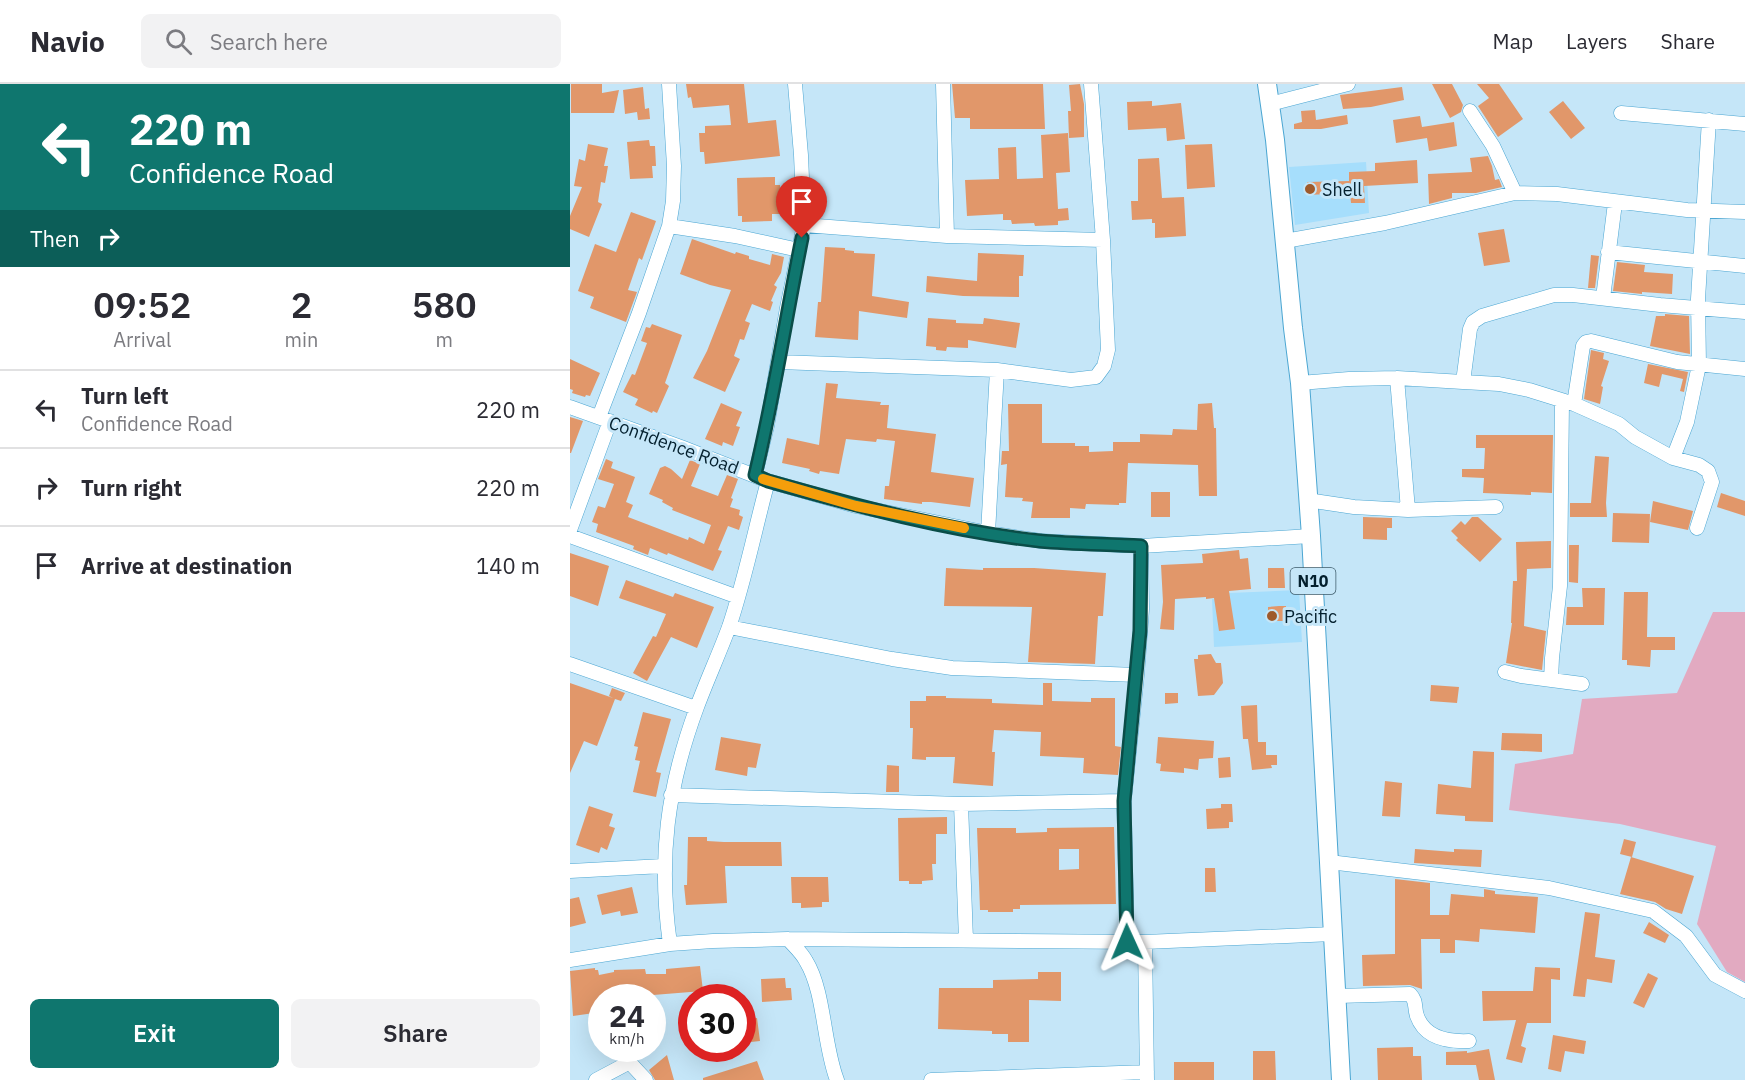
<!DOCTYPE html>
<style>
:root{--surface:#fff;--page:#f2f2f3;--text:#2b2b33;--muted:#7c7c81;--line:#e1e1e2;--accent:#0f766e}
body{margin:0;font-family:"IBM Plex Sans",sans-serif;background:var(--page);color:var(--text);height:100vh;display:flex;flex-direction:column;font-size:22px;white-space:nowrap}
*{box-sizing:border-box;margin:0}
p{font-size:20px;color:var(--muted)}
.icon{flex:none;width:33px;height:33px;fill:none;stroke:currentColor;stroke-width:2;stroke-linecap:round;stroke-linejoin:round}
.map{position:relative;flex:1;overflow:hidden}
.drawer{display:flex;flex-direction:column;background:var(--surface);width:570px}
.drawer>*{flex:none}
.hud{background:#0f766e;color:#fff;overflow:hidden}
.speed{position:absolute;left:18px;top:900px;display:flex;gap:12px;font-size:30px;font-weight:700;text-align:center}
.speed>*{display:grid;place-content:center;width:78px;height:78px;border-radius:50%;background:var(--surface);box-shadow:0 6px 24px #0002;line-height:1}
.speed small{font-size:15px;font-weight:400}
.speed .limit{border:9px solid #d22;background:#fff;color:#111}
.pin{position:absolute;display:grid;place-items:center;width:51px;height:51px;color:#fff;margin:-62px -26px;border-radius:50% 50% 50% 0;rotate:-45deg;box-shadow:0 0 6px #0007}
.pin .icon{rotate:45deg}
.me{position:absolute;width:66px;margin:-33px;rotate:359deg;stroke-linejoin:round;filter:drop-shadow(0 0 4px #0008)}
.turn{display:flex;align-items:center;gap:21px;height:126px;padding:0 30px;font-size:27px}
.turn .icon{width:78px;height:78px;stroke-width:2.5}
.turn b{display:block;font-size:42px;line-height:51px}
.then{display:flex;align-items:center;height:57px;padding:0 30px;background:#0003;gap:12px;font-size:22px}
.eta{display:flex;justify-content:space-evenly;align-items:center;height:102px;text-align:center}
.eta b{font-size:36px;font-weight:600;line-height:42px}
.button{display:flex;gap:12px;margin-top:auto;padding:12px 30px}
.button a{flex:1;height:69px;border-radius:9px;background:var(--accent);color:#fff;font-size:24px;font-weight:600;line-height:69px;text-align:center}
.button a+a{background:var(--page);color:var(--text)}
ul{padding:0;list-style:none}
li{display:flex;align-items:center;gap:18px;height:78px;padding:0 30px;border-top:2px solid var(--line)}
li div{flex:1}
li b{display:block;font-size:22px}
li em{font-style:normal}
header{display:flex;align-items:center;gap:36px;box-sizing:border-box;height:84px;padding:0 30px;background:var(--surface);border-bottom:2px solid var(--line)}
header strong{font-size:28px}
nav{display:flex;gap:33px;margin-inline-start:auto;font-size:21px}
.search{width:420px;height:54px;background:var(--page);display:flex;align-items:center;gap:15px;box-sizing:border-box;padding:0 21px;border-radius:9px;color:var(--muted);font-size:22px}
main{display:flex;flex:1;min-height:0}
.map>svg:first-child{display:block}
.built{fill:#a6defc}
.green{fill:#e2aac1}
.building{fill:#e1976a;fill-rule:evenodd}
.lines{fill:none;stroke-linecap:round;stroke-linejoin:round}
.minor-casing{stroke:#4ba6d2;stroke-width:15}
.major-casing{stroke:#4ba6d2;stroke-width:20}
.minor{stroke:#fff;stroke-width:14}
.major{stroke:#fff;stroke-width:18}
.route-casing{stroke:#0a4d48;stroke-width:15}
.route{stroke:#0f766e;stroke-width:10}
.slow{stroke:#f59e0b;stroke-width:10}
.poi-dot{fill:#9e5a2c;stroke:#c5e6f8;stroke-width:2}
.labels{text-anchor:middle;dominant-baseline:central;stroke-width:6;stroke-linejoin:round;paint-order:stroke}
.shield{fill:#c5e6f8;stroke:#3d5b6a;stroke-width:1.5}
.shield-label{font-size:16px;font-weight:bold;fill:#031f2d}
.poi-label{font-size:18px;fill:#031f2d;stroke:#c5e6f8;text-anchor:start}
.street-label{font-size:18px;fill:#031f2d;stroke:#c5e6f8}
</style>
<header>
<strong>Navio</strong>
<div class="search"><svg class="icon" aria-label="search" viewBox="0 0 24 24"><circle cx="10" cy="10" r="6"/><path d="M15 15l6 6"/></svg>Search here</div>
<nav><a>Map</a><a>Layers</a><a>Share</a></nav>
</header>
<main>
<section class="drawer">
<div class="hud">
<div class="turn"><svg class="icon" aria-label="left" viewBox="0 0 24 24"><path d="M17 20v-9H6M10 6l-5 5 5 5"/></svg><div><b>220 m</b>Confidence Road</div></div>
<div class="then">Then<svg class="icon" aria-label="right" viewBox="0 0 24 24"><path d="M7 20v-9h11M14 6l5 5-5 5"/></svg></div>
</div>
<div class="eta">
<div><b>09:52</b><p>Arrival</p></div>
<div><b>2</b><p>min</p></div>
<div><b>580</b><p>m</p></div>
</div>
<ul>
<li><svg class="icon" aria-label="left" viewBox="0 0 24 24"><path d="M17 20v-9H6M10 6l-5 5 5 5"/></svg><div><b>Turn left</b><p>Confidence Road</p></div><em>220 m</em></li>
<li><svg class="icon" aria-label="right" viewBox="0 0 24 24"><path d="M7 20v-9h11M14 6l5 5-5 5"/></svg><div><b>Turn right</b></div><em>220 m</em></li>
<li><svg class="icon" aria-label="arrive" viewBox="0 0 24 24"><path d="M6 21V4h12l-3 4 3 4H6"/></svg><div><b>Arrive at destination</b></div><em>140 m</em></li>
</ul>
<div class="button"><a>Exit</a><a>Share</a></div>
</section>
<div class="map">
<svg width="1175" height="996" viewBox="0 0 1175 996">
<rect width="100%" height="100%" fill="#c5e6f8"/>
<!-- built -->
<path class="built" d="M796 78 799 129 725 141 719 83Z
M729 506 732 558 644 563 642 515 659 514V509Z"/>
<!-- green -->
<path class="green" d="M1143 528H1175V898L1157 888 1127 840 1146 762 1050 740 939 726 945 680 1003 670 1012 615 1107 609Z"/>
<!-- building -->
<path class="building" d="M1 0H32V9L49 6 44 29H1Z
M116 0H174L178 39 206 36 210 72 135 80 134 68H130L129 49H135V42L161 41 159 21 123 24 121 13 118 14Z
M382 0H473L475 45H400V34H385Z
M510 0 514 20V53L499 54 498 27H501L499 1Z
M862 0H882L893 21 891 28 880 34Z
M907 0H929L953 35 928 53 908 22 919 14Z
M73 3 75 25 79 24 80 35 68 36 67 28 55 30 53 6Z
M832 3 834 16 801 23 773 25 770 11Z
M582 17V22L611 19 615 55 597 57 596 44 558 46 557 18Z
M993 17 1015 44 1001 55 979 28Z
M745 26 746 36 777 31 778 40 751 45H724V40L732 38 731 27Z
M850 32 852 43 884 38 887 62 859 67 857 54 826 59 823 36Z
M498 49 500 88 486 89 488 125 498 124 499 136 488 137V141L465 142 464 139 442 140 441 136H433V130L397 132 395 96 429 95 428 64 446 63 447 95 473 94 471 51Z
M79 56 80 62H85L86 82H82L83 94 60 95 57 58Z
M18 60 38 64 34 82H38L35 99 31 98 28 118 32 120 19 153 0 145V132L12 103 4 102 9 75 15 77Z
M642 60 645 103 617 105 615 61Z
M918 72 922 82 925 96 929 95 932 103 906 109H882V114L859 120 858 90 902 88 900 74Z
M589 74 592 114 614 113 616 152 585 154V139H582V135L562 136 561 117H568V75Z
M847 76 848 99 794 102 795 119H781L780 109 737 111V98L779 97V88L805 87V79Z
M205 93V101H210L211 130H202V137L172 138V132H168L167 94Z
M61 128 86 137 72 176 69 174 58 206 67 208 56 238 20 224 24 213 8 207 25 160 46 168Z
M934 145 940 178 914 182 908 149Z
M122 155 165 170 166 168 179 172V175L200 181 202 170 214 173 211 189 204 201 207 203 201 217 203 218 200 227 182 220 175 237 180 239 174 256 170 255 164 272 170 275 155 308 123 294 137 267 161 206 140 201 110 190Z
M255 163 275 164V166L284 167V169L305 170 302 212 339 218 337 234 289 227 288 256 245 253 248 218H251Z
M408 169 454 171 453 192H449V213L393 212 356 208 357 192 407 197Z
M1021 171 1029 172 1025 204H1018Z
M1047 178 1075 181 1074 188 1103 190 1102 210 1072 208V210L1043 207Z
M1095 230 1119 232 1120 270 1080 262 1086 232H1095Z
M358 234 386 236V239L413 240 414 234 450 239 446 264 398 256V264L377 263 376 267 366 266V263L356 262Z
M82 240 112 251 95 299 99 302 87 329 83 327 82 329 65 321 68 315 53 308 62 290 65 291 77 259 71 257 76 243 80 244Z
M1021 266 1034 269 1033 275 1039 277 1031 302 1033 303 1030 320 1014 315Z
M0 275 30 289 20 312 16 311 15 313 2 309 3 306 0 305Z
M1078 280 1118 288 1114 308 1110 307 1113 295 1092 290 1089 303 1074 299Z
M256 299 268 300 266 314 311 318 310 321H319L317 344 366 350 361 388 404 394 400 423 361 418H352V420L314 415 315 402H319L325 357 307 355 306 358 276 355 269 390 250 387 249 390 239 387 240 385 212 379 217 354 249 361Z
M151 319 172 328 166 342 170 343 163 362 153 358 152 362 135 355Z
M642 319 644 344H646L647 412H629L628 381 558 379 556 419H549V421L516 420 515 425 500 424V434H461L463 418 452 417 453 414 435 413 437 380 431 381 432 367H439L438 320H472V359H505V362H519V368L543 367V358H570V350L602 351 603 345 627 346 628 320Z
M0 333 13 337 1 369H0Z
M906 351H983L982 409 961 408V411L913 409 914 394 892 393V385H914L915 364H906Z
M1025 372 1039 373 1036 419 1037 433H1000V419H1021Z
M36 375 43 378 41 384 65 393 56 418 63 421 58 433 118 456 119 453 134 460 141 441 102 426 103 424 92 418 93 416 79 410 90 384 95 382 101 385 112 395 120 376 130 380 121 402 148 412 157 391 168 395 161 414 163 415 160 423 170 426 169 431 173 433 169 446 158 442 148 466 152 467 143 487 98 469 97 471 80 464 78 471 63 465 64 462 26 448 28 440 22 438 28 422 35 424 44 400 28 395Z
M581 408H600V433H581Z
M1151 409 1175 417V432L1147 423Z
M1083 417 1123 427 1118 446 1080 438Z
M1043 429 1080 430 1079 459 1042 458Z
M793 433 822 434V444H817V456L793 455Z
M902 433H908L932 455 910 478 886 456 888 454 881 447 891 437 895 441Z
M981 457V484L957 485 954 542 976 547 972 586 936 579 942 539H941L943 497H947L946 458Z
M999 461H1009L1008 499 999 498Z
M669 466 670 475 678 474 681 505 659 507 665 545 649 547 644 514 636 515V513L605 515 604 546 590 545 593 518 591 481 633 479 632 470Z
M0 469 39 482 28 522 0 512Z
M376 484 413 486V484H464L536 489 533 532H528L525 580 458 578 462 523 374 522Z
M698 484H714L715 504H698Z
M56 496 103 513 105 509 144 523 127 564 101 553 77 597 63 589 83 552 86 553 96 530 49 514Z
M1012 504H1035L1034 541H996L997 523H1013Z
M1054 508H1078L1077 553H1105V566H1081L1080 583 1057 581V576H1052Z
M709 522H716V537H698V523Z
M641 570 646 579H651L653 599 644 611 628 612 624 575H628V571Z
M0 599 43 614 39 612 42 604 55 609 51 617 45 615 27 662 14 657 0 689Z
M473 599H482V617L521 618V614H545V662L551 663 548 691 513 689 514 674 470 672 471 648 424 646 422 668H425L423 702 383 699 385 673H356V676L342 675 343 644H340V617H356V612H376V614L422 615V619L473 621Z
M861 601 889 603 887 619 860 617Z
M595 609H608V619L595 620Z
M687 621 688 658H696V671H707V681H701L702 684 682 686 678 655H673L671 622Z
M73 628 101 635 86 688 91 689 86 713 63 708 70 677 65 676 68 663 64 662Z
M932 649 972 650V668L931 666Z
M151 653 191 660 186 684 178 683 177 692 145 686Z
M588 653 644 657 643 674 629 675 628 686 614 684V689L590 687 591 680 586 679Z
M903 667 924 668 923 738 895 737V732L866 730 868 700 901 704Z
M660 673 661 693 649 694 648 674Z
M317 681 329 682V708H316Z
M815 697 832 699 830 733 812 732Z
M651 720H662L663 738H659V744L637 745 636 725 651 724Z
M19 722 43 730 39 742 45 744 37 766 31 763 29 769 6 761Z
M377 733V750H366V780H362L363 796 352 797V800H339V797H329L328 734Z
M544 743 546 820 450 821V825H443V828H418V826H410L407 744H446V749L477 748V744ZM489 765H509V785L489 786Z
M118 753H137V757L154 758H211L212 782H155L157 819 116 821 114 801H117Z
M1054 755 1066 758 1062 773 1050 770Z
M845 765 884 768V765L912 766 911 783 844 779Z
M1061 773 1124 792 1112 830 1096 825 1085 818 1050 810Z
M635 784H645L646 808H635Z
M221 793H258L259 818H252V823L231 824V819H222Z
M825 795 860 799V831H879L881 810 914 813V805L925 807V810L968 813 965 849 910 845 909 858 885 856V869H870V855H851L852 905 840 901 793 902 792 871 825 870Z
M62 803 68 829 51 832 50 827 32 831 27 811Z
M9 813 16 839 0 843V815Z
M1015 828 1030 830 1025 873 1045 876 1042 899 1017 895 1015 913 1003 912Z
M1079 838 1099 851 1095 859 1073 849Z
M130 882 133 907 83 911V914H29L31 928 3 932 0 887 25 884V886H28L29 891 44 888V886L75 885 76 890H96V885Z
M965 883 990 884V896L981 895V939H957L951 962 956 964 952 979 936 975 946 936 913 937 912 907H963Z
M468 888H491V917L459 916V958H438V950H422V947L368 945 369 904H423V896L468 895Z
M1078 889 1088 894 1074 924 1063 919Z
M215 894 216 904H221L222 916 192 918 191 895Z
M187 934 190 957 172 959V936Z
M983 951 1016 957 1014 970 995 967 991 988 978 985Z
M843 963V972H851L852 996H808L807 964Z
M919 965 925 996H909L906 981H876V968L897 967V969Z
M683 967H705L706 996H683Z
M97 971 104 996H85L79 986Z
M187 977 194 996H133V994Z
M604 978H644V996H604Z"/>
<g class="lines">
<defs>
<path id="minor" d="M373 0 377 152
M700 20 778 0
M900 27 923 62 945 109
M1051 29 1175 40
M234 141 377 152 533 156
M99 142 165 152 229 166
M715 157 815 139 945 109 987 110 1117 126 1175 128
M1038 168 1175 182
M1033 214 1045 119
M209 278 427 286 501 296 526 293 534 282 538 266 533 156 521 0
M827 294 838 426
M893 298 900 245 903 238 912 232 984 211H1003L1090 221 1175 228
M730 299 779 295 827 294 893 298 929 300 959 306 1004 320 1049 340 1065 353 1103 374 1129 381 1138 387 1142 398 1127 444
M1004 320 1013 262 1016 258 1021 257 1107 278 1175 285
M0 323 111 363 198 397 286 422 418 449 471 457 571 462 741 452
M29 333 69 229 99 142 103 117 104 82 99 0
M1103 374 1117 338 1129 281 1128 215 1139 36
M185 391 197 342 217 224 234 141 231 71 225 0
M737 416 784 423 838 426 926 423
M0 446 40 337
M418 449 427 286
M0 452 168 513
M159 543 322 575 382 584 567 591
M0 580 126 624
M935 588 951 592 1012 600
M981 596 982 574 990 502 992 317
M101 711 391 720 554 717
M391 720 396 856
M759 778 979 804 1083 827 1116 852 1145 891 1175 907
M0 787 93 782
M218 855C224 862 232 869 236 877 255 908 253 960 267 996
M557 858 554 717 567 591 572 525 571 462
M575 858 577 996
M100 860C88 775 97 704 127 623 137 596 149 570 159 543 175 496 185 445 198 397
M0 876 100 860 143 857 218 855 575 858 763 850
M767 912 840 910C847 917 844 923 847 932 855 954 878 958 899 957
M26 996 58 979 62 981 76 996
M361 996 577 988"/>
<path id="major" d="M697 0 705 56 723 244 730 299 741 452 771 996"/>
</defs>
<!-- minor casing -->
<use href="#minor" class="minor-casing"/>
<!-- major casing -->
<use href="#major" class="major-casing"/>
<!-- minor -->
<use href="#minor" class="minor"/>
<!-- major -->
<use href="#major" class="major"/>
</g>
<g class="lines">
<defs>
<path id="route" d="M232 154C216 233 204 313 185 391L198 397C287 422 378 447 470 457 503 460 537 460 571 462L570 547 554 717 557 858"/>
</defs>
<!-- route casing -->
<use href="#route" class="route-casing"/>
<!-- route -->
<use href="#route" class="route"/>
<!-- slow -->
<path class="slow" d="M193 395 286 422 394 444"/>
</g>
<!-- markers -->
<g class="poi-dot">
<circle cx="740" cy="105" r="6"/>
<circle cx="702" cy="532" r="6"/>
</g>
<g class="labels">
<!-- shield labels -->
<rect class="shield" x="720.5" y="484" width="45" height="26" rx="4.5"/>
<g class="shield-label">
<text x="743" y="497">N10</text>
</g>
<!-- poi labels -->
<g class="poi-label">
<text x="752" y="105">Shell</text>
<text x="714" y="532">Pacific</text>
</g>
<!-- street labels -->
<g class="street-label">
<text transform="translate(104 361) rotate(20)">Confidence Road</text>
</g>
</g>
</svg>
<div class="speed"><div>24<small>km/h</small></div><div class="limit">30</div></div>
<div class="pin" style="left:232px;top:154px;background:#d93025"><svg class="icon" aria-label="arrive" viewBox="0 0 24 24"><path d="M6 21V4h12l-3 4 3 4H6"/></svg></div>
<svg class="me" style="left:557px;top:858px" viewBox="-20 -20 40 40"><path d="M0-17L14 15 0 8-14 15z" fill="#0f766e" stroke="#fff" stroke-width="4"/></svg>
</div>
</main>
